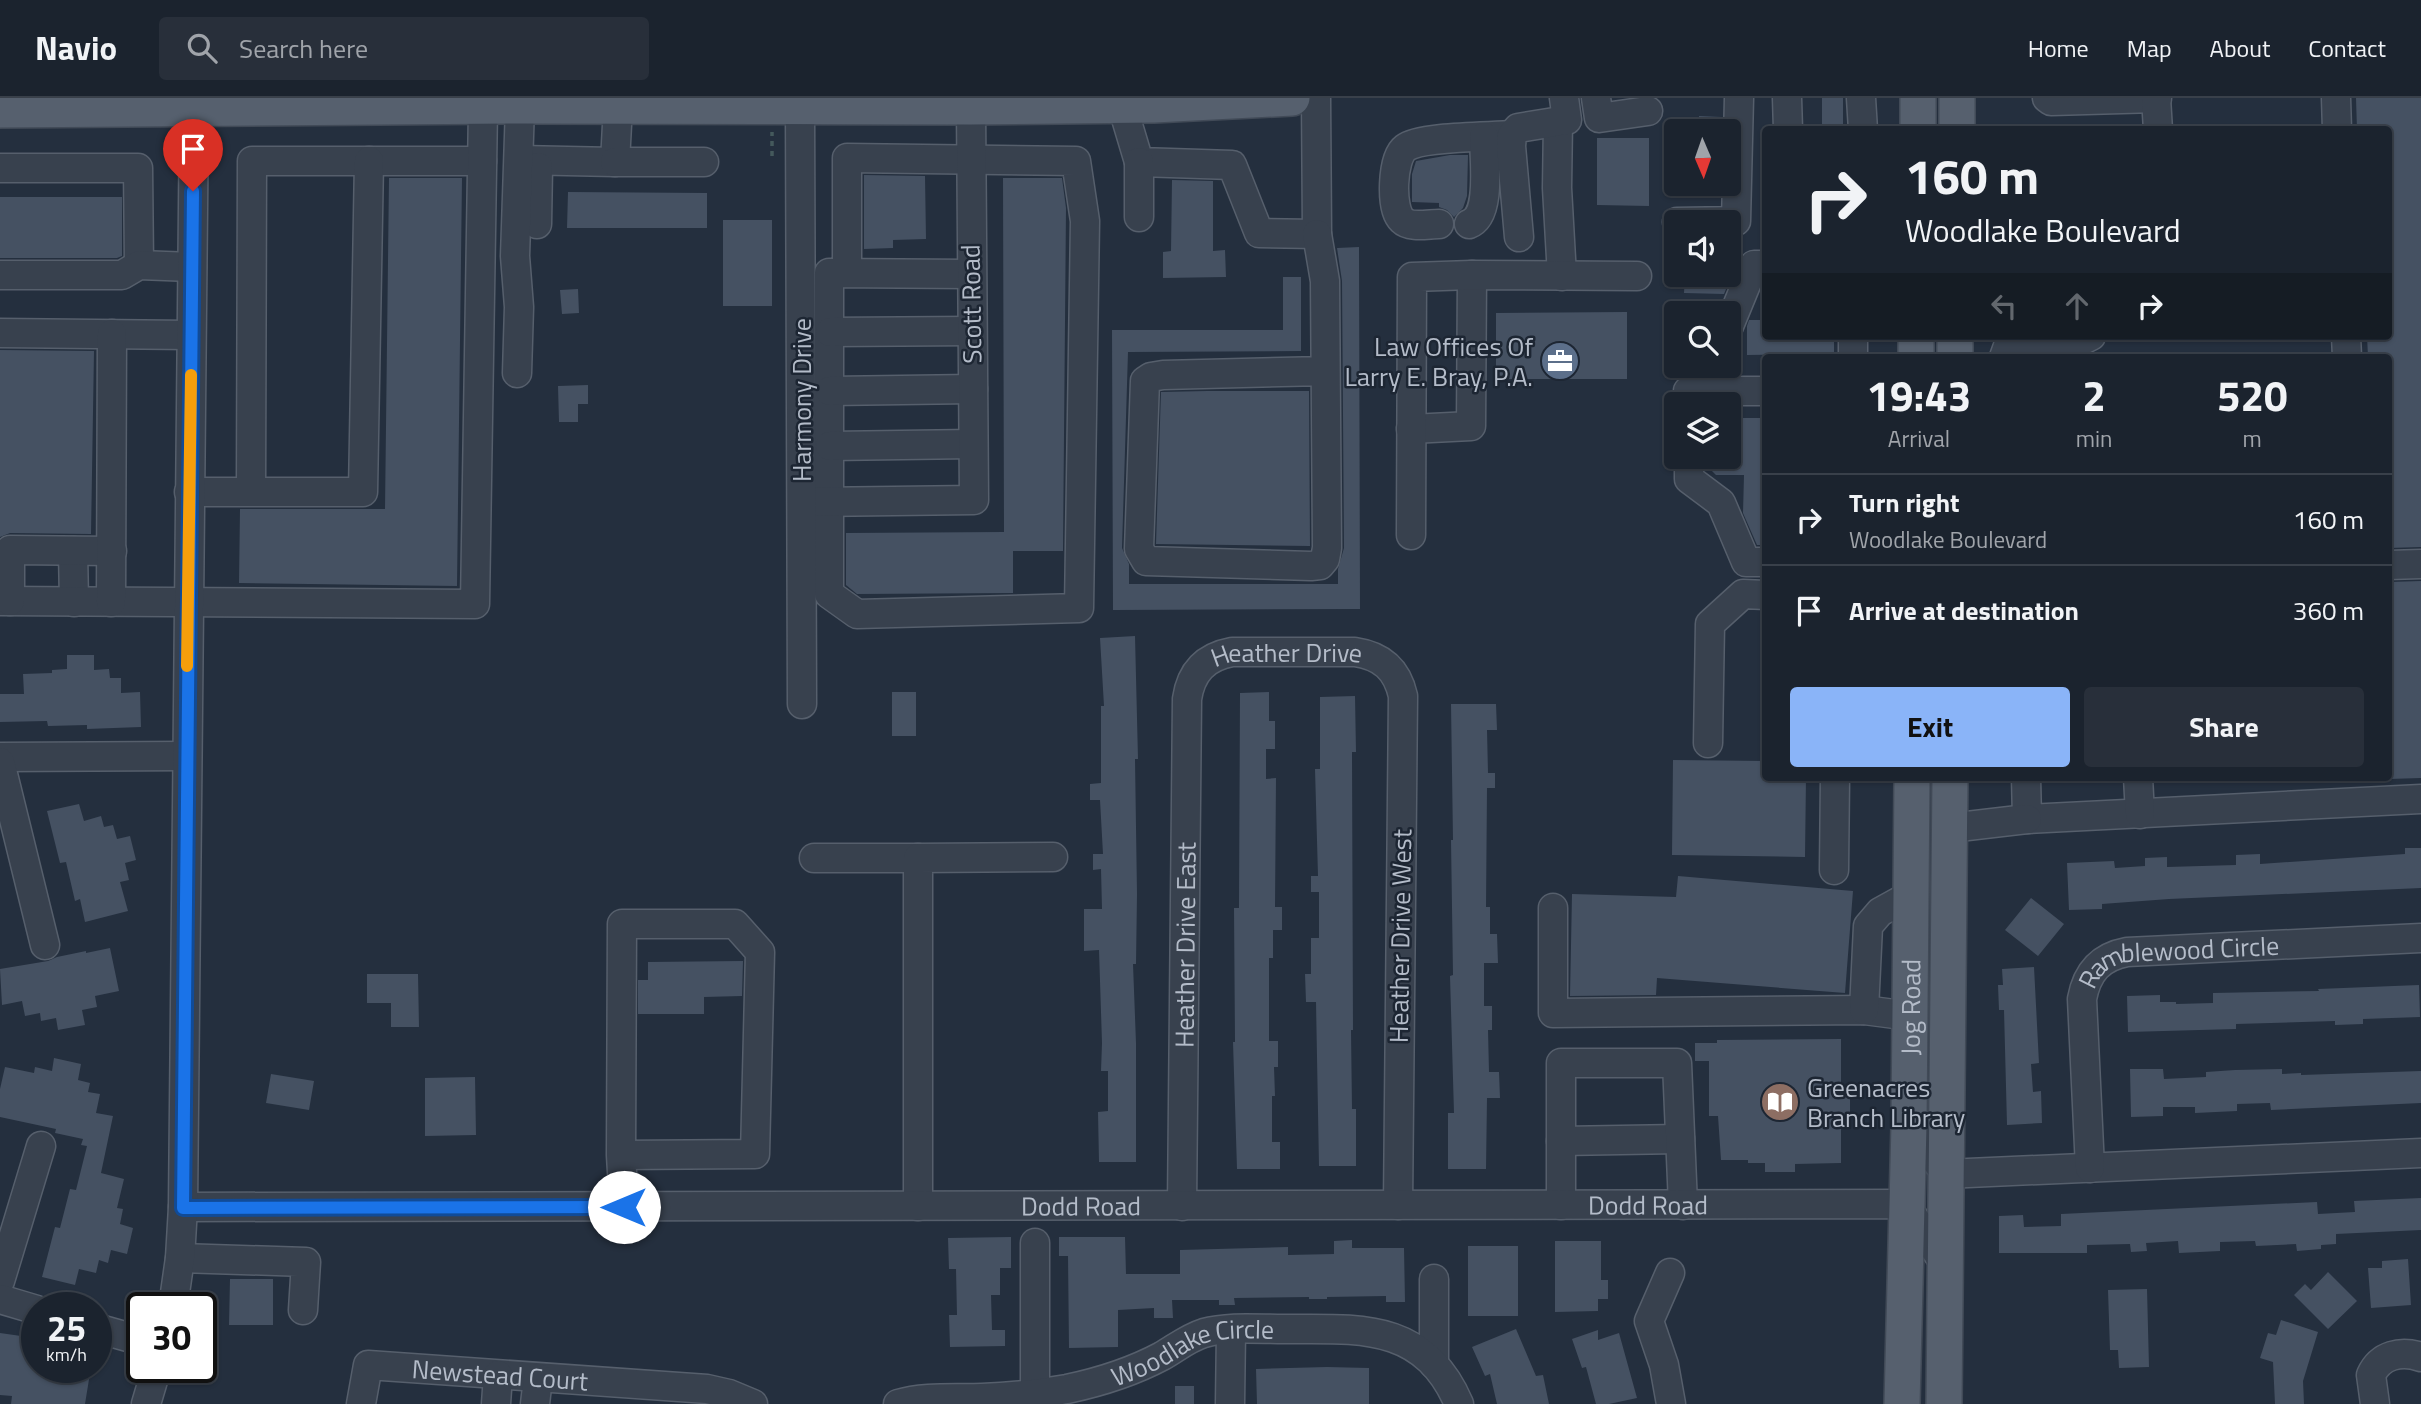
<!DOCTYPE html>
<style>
:root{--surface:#1b232e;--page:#282f3a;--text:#f1f3f6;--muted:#a0a4aa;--line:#39404a;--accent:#8ab4f8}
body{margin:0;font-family:"Titillium Web",sans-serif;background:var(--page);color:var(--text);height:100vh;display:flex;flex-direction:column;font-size:26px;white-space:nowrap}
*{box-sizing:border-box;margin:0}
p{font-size:23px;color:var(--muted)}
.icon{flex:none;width:38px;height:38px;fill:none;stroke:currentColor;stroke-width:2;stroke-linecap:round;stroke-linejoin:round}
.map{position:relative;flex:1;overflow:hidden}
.sheet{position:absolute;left:1762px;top:256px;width:630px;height:427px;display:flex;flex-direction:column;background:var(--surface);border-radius:7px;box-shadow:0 2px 5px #0004,0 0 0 2px var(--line)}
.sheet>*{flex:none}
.banner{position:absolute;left:1762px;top:28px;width:630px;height:214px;border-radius:7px;box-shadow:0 2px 5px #0004,0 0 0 2px var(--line);background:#1b232e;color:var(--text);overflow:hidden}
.needle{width:46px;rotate:178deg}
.controls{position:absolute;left:1664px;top:21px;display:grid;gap:14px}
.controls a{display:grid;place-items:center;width:77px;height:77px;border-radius:7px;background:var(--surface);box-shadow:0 2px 5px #0004,0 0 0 2px var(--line);font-size:35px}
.speed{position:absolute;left:21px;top:1194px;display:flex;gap:14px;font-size:35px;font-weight:700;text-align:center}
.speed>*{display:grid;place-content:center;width:91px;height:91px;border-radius:50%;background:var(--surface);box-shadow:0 2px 5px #0004,0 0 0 2px var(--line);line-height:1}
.speed small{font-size:18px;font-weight:400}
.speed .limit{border:4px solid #111;border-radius:10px;background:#fff;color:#111}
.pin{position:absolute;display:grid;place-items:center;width:60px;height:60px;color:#fff;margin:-72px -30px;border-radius:50% 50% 50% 0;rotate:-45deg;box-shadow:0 0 7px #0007}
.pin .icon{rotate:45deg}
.me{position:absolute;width:77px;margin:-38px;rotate:270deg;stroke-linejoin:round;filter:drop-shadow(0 0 5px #0008)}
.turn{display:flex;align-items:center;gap:24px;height:147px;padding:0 28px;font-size:32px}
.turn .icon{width:91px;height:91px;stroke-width:2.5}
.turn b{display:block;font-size:49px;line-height:60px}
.lanes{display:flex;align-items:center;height:66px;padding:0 28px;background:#0003;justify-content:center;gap:35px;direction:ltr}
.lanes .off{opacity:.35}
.eta{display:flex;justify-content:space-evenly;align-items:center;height:119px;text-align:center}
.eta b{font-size:42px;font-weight:700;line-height:49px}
.cta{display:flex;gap:14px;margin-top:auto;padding:14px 28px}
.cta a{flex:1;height:80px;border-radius:7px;background:var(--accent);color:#111;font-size:28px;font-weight:700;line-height:80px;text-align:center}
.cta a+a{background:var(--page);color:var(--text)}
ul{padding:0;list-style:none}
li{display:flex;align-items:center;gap:21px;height:91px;padding:0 28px;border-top:2px solid var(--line)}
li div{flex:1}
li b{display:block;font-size:26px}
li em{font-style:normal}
header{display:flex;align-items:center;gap:42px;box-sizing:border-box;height:98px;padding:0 35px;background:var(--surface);border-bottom:2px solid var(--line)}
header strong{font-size:33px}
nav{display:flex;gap:38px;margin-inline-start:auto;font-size:24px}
.search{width:490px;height:63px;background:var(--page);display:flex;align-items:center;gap:18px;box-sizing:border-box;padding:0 24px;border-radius:7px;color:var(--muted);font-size:26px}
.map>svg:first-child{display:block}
.building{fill:#455162}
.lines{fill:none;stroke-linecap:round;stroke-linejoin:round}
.minor-casing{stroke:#565f6c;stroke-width:31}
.major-casing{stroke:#414a57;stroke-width:38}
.path{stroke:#44595c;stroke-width:3.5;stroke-dasharray:5 5;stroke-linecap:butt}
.minor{stroke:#38414e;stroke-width:28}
.major{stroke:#56606e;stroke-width:35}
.route-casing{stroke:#114b97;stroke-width:18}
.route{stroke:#1a73e8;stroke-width:12}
.slow{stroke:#f59e0b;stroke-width:12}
.labels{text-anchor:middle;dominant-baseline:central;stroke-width:5;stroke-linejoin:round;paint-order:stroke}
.street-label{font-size:26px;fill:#b4bcc9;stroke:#1d2633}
.poi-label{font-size:26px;fill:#b4bcc9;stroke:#1d2633;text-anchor:end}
</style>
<header>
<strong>Navio</strong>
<div class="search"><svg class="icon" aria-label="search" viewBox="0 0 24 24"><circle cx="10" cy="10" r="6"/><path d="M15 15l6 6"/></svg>Search here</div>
<nav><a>Home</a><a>Map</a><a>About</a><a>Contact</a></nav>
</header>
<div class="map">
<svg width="2421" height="1306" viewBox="0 0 2421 1306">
<rect width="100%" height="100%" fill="#242f3e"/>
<!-- building -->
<path class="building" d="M1822 0H1843V32H1822Z
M2356 0H2421V449L2389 450V259H2368L2367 238H2389V32H2357Z
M1699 18 1722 19V33H1699Z
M1597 40H1649V108L1597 107Z
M1450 57H1468L1467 98 1463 110 1454 119 1447 112 1439 109V105L1412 104V76L1416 63Z
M864 77 925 78 926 141 893 142V150L864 151Z
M389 80H462L457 488 239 485 240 411H385Z
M1003 80H1062L1066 110 1063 453H1013V495L857 496 846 487V435L1004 434Z
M1172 82 1213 83V153L1225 152 1226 179 1163 180V154L1171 153Z
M568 94 707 95V130H567Z
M0 99H122V158L117 160H0Z
M723 122H772V208H723Z
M1359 149 1360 511 1113 512 1112 232H1283V179H1301V253L1128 254 1122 450 1129 466V486H1338V471L1344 450 1342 183 1337 150Z
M1685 177H1731V179L1724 196 1684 195Z
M578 191 579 215 562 216 560 192Z
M1627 214V281H1496V215Z
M1749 222H1766V238H1834V256L1747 257V228Z
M0 252 94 253 91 436 10 435 0 439Z
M588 287V306H578V324H559L558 288Z
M1207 293H1309L1310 448 1156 446 1161 294Z
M1729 320H1766V447H1757L1743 415 1744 377H1716L1706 367V359H1729Z
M2421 483V680L2389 681V484Z
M1135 538 1138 661H1135L1137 796 1136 866H1133L1136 945V1064H1099L1098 1014 1108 1013V973H1101L1102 945 1099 852 1084 853V811H1102L1101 771 1093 772V756H1103L1100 702H1090V686L1101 685V608H1104L1100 540Z
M67 557H94V572L109 571 110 580H121V595L140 594 141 629 87 631V627L48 628 47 623 0 624V596H24L23 576 52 575V572L67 571Z
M892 594H916V638H892Z
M1269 594V623H1275V651H1266V681L1276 680 1275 809H1282V832H1273V860H1269V943H1278V969H1274L1275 998H1272V1044H1280V1071H1237L1233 944H1235L1234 810H1239L1240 595Z
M1355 598 1356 654H1352L1353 932H1351L1352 1011H1356V1068H1319L1316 904H1306L1305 876H1311V840H1319V794H1311V778H1318L1315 671H1320V599Z
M1451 606H1496L1497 632H1487L1488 675H1495V690H1487L1486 809H1490V836H1497L1498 865H1484V908H1492V932H1488L1489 974H1499L1500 1000H1487L1486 1071H1448V1015H1454L1450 878 1453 877 1451 742H1453Z
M1673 662 1766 663V679H1806L1805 759 1672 757Z
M79 706 84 723 101 718 104 729 113 727 117 741 130 738 136 762 125 765 129 782 120 784 128 813 85 824 80 801 75 803 66 764 60 765 47 713Z
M2405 750H2421V790L2169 801 2102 806V811L2069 812 2067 765 2114 763 2115 770 2145 768V760L2167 759V769L2236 767V757L2260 756V766L2405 756Z
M1678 778 1853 793 1845 895 1657 880 1656 897 1570 898 1572 796 1676 799Z
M2031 800 2064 826 2038 858 2005 832Z
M110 850 119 893 95 898 97 909 82 912 85 927 58 932 56 920 41 923 40 915 25 918 22 903 2 907 0 871 48 863 57 859 86 853V855Z
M743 863 742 898 704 899V916H638V882H648V864Z
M2034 869 2039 965 2031 966 2033 994 2041 993 2042 1025 2007 1027 2004 912H1999L1998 887H2003L2002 871Z
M367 876H418L419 929H391V905H367Z
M2419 887 2420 919 2363 921V926L2335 927V923L2236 926V931L2128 934 2127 898 2160 897V904H2176V906L2213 905V895L2319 893 2318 891Z
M1841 941V987H1850V1019H1841V1065L1795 1066V1074H1765V1065H1748V1062H1721L1718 1018H1709V963H1695V945H1717V942Z
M54 960 81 966 78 982 90 985 88 994 100 996 96 1015 113 1018 101 1075 124 1081 117 1110 123 1111 120 1126 133 1130 127 1156 111 1152 108 1165 99 1162 96 1175 79 1171 75 1187 42 1179 55 1129 60 1130 70 1091 76 1092 87 1048 81 1047 83 1041 55 1035 56 1031 0 1019V991L5 969 34 975 35 969 52 973Z
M2130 971H2163L2164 981 2206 979V974L2235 972 2282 971V976L2301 975V977L2421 973V1005L2271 1012 2270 1005 2237 1006V1013L2195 1015V1009H2163V1018L2131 1019Z
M271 976 314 983 309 1012 266 1005Z
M475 979 476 1037 425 1038V980Z
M2421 1100V1132L2336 1136V1146L2321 1147V1151L2297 1153 2296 1146 2256 1148 2255 1143 2220 1144V1153L2179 1155 2178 1143 2146 1145 2147 1153 2131 1154 2130 1146 2087 1147V1155H1999V1118L2023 1117 2024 1129 2061 1128V1116L2317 1104 2318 1116 2355 1114 2354 1103Z
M1011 1139V1170H1000V1197H991L992 1232H1005V1248L950 1249 949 1217H957L956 1171H949L948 1140Z
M1059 1139H1125L1126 1176H1180V1152L1288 1149V1157L1334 1156V1143L1352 1142V1150H1404L1405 1204H1386V1198L1327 1199V1201H1309V1199L1234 1200 1235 1207H1219V1202H1172L1173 1220H1154V1210L1118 1212V1249L1069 1250 1068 1158H1059Z
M1555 1143H1601V1182H1608V1201H1598V1213L1555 1214Z
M1468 1148H1518V1218H1468Z
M2408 1161 2411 1207 2371 1210 2368 1170H2382V1163Z
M2328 1174 2357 1203 2328 1231 2294 1197 2305 1186 2311 1192Z
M230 1181H273V1227H229Z
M2147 1191 2149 1269 2119 1270 2118 1252H2110L2108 1192Z
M2281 1222 2318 1234 2303 1283 2304 1306H2275L2273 1264 2260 1260 2268 1235 2276 1237Z
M1516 1231 1536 1278 1543 1277 1549 1306H1497L1490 1276 1485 1278 1472 1249Z
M1598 1232V1242L1619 1235 1637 1300 1609 1306H1596L1586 1269 1582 1270 1572 1241Z
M0 1235 35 1240 30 1269H91L85 1306H11L12 1298 0 1297Z
M1327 1269 1369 1270V1306H1257L1256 1271Z
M1175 1288H1194V1306H1175Z"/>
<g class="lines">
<defs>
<g id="minor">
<path d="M1596 0 1599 20 1648 13"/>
<path d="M1787 0 1788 32"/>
<path d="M1861 0 1863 32"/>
<path d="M2047 0 2051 3 2157 0"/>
<path d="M2156 0 2158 32"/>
<path d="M2336 0 2337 32"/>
<path d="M1122 7 1139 64 1232 67 1259 135 1317 136 1316 0"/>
<path d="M1558 23 1557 90 1562 178"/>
<path d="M519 62 615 64 618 8"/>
<path d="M615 64H704"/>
<path d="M0 70H138L139 167"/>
<path d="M1139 119V64"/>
<path d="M1677 124 1736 123 1739 0"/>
<path d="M537 126 538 69"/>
<path d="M1439 126C1428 126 1410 130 1402 122 1390 111 1392 60 1405 50 1420 38 1490 39 1512 37"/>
<path d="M1469 126C1492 118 1484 60 1484 39"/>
<path d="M1317 136 1325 183 1327 450 1325 461 1320 467 1311 468 1146 463 1139 451 1145 283 1151 279 1163 277 1325 273"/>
<path d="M1519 139 1511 48 1512 37 1518 30 1567 22 1564 0"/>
<path d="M847 175V60L1076 63 1085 123 1079 510 857 516 829 496V175L971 176"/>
<path d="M0 177H122L139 167 192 169"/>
<path d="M1729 228 1754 167H1766"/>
<path d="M830 234 972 233"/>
<path d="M0 235 191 237"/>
<path d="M2346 238 2347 259"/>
<path d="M1853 259V238"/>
<path d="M2004 259 2008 248 2083 242 2091 238"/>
<path d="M517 275 519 209 515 158 520 8"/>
<path d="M830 293 973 291"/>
<path d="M1688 293H1766"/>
<path d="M1411 331 1471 328 1472 177"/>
<path d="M830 348 973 346"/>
<path d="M1689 359V381L1721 405 1746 464H1766"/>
<path d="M251 393 252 63H482"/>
<path d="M189 394H363L369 63"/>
<path d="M813 404 974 402 971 9"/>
<path d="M1411 437 1412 179 1472 177 1637 178"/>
<path d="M73 453 74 504"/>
<path d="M2389 467 2421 466"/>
<path d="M0 503 475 506 483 10"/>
<path d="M10 503V452L112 453"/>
<path d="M111 504 112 236"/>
<path d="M802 606 800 9 808 0"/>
<path d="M1708 645 1710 526 1743 496 1766 497"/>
<path d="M0 659 186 658"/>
<path d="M0 664 45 847"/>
<path d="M2026 679 2027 721 2421 701"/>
<path d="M2138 679 2140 716"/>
<path d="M1950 730 2027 721"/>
<path d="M814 760H918"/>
<path d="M1834 772 1835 679"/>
<path d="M1553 810V915L1864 912 1910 918"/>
<path d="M1864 912 1868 828 1880 814 1909 798"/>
<path d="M1909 1027 1946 1076 2421 1055"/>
<path d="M1561 1043 1680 1041"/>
<path d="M621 1057 622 826H735L760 854 755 1056 621 1057 624 1109"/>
<path id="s1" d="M2090 1070 2082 901C2087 874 2100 859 2127 854L2421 840"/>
<path d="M1561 1107V965H1677L1683 1107"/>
<path d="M918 1108V760L1053 759"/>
<path id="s2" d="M1182 1108 1187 601C1191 574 1205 559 1232 554H1355C1382 558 1397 571 1403 598L1398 1107"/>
<path id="s3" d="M183 1109 1905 1106 1946 1168"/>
<path d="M1035 1145V1296"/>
<path d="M180 1160 306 1164 303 1212"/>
<path d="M1670 1175 1649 1223 1664 1267 1671 1306"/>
<path d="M0 1183 41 1048"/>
<path d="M0 1201 37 1212"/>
<path d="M173 1209 180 1160 183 1109 194 11 207 0"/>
<path d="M96 1230 142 1243"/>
<path d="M1434 1266V1181"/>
<path d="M146 1306 157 1269"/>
<path id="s4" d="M361 1306 368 1267 707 1291 729 1296 753 1306"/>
<path d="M496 1306 498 1277"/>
<path d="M535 1306 538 1280"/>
<path id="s5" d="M898 1306C925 1298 954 1301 982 1300 1011 1299 1039 1296 1067 1291 1100 1284 1132 1274 1162 1258 1176 1250 1188 1240 1204 1235 1229 1228 1258 1231 1283 1231 1359 1231 1424 1224 1459 1306"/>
<path d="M1230 1306 1231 1232"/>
<path d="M2375 1306 2371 1277C2380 1257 2401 1252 2421 1259"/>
</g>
<g id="major">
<path d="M0 12 520 8 971 9 1154 7 1292 0"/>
<path d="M1918 32V0"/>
<path d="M1957 32V0"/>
<path d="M1916 259V238"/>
<path d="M1955 259V238"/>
<path id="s6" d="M1902 1306 1909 1027 1912 679"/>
<path d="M1944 1306 1950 679"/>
</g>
</defs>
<!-- minor casing -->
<use href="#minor" class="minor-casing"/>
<!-- major casing -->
<use href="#major" class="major-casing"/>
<!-- path -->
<path class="path" d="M772 58V34
M2140 239 2155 238"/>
<!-- minor -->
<use href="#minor" class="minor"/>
<!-- major -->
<use href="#major" class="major"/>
</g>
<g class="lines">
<defs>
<path id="route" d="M193 93 183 1110 624 1109"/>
</defs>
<!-- route casing -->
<use href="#route" class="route-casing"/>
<!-- route -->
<use href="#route" class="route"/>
<!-- slow -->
<path class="slow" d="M187 568 191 277"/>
</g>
<!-- icons -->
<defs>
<symbol id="office-disc" viewBox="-11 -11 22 22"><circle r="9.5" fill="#5c6f8a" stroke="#1d2633"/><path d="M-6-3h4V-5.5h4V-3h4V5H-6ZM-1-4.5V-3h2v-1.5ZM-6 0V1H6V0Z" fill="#fff"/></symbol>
<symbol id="library-disc" viewBox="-11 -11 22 22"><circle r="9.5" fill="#8d6e63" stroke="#1d2633"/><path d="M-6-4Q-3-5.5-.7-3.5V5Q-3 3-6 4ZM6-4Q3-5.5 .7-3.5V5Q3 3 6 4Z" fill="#fff"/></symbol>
</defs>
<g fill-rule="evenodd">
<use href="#office-disc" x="1538" y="241" width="44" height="44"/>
<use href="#library-disc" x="1758" y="982" width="44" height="44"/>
</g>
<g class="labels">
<!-- street labels -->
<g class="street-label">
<text transform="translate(971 206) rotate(-91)">Scott Road</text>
<text transform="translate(801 302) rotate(-90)">Harmony Drive</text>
<text stroke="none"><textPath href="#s2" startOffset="632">Heather Drive</textPath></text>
<text transform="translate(1400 838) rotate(-89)">Heather Drive West</text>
<text stroke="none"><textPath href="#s2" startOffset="261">Heather Drive East</textPath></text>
<text stroke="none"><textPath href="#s1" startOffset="287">Ramblewood Circle</textPath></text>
<text stroke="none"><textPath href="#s6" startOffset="397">Jog Road</textPath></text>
<text stroke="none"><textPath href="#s3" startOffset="1465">Dodd Road</textPath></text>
<text stroke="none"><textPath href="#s3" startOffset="898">Dodd Road</textPath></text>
<text stroke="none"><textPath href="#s5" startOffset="303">Woodlake Circle</textPath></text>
<text stroke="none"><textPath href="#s4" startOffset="172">Newstead Court</textPath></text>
</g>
<!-- poi labels -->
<g class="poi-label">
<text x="1533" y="248">Law Offices Of<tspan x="1533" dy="30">Larry E. Bray, P.A.</tspan></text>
<text x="1807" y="989" text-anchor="start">Greenacres<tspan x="1807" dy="30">Branch Library</tspan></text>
</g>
</g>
</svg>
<div class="controls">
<a><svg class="needle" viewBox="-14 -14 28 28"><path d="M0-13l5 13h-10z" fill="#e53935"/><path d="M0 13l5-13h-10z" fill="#a0a4aa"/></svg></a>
<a><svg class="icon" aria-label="sound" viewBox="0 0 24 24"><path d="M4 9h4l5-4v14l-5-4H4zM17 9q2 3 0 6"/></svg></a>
<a><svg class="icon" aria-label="search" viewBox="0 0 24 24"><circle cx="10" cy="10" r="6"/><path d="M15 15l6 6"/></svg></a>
<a><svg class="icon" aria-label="layers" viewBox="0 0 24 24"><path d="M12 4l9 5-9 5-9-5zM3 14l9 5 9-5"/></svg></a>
</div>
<div class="speed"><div>25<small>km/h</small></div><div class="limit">30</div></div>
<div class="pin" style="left:193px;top:93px;background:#d93025"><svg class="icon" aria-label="arrive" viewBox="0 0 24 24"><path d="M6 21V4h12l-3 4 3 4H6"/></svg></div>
<svg class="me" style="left:624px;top:1109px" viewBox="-20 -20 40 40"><circle r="19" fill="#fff"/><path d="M0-13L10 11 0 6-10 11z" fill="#1a73e8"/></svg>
<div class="banner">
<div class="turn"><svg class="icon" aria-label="right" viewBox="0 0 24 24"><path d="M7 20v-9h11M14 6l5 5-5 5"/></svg><div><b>160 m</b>Woodlake Boulevard</div></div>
<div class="lanes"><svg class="icon off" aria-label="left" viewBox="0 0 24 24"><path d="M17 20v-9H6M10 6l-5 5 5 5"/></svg><svg class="icon off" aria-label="ahead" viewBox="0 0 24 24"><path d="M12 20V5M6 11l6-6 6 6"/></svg><svg class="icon" aria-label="right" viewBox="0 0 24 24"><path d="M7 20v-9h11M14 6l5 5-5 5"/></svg></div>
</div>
<section class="sheet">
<div class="eta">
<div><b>19:43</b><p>Arrival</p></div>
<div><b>2</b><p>min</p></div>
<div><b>520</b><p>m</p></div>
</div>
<ul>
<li><svg class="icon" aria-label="right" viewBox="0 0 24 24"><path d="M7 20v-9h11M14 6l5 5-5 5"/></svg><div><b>Turn right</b><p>Woodlake Boulevard</p></div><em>160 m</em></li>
<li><svg class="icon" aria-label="arrive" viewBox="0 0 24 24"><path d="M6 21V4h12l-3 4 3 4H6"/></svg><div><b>Arrive at destination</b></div><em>360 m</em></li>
</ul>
<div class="cta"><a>Exit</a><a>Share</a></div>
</section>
</div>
